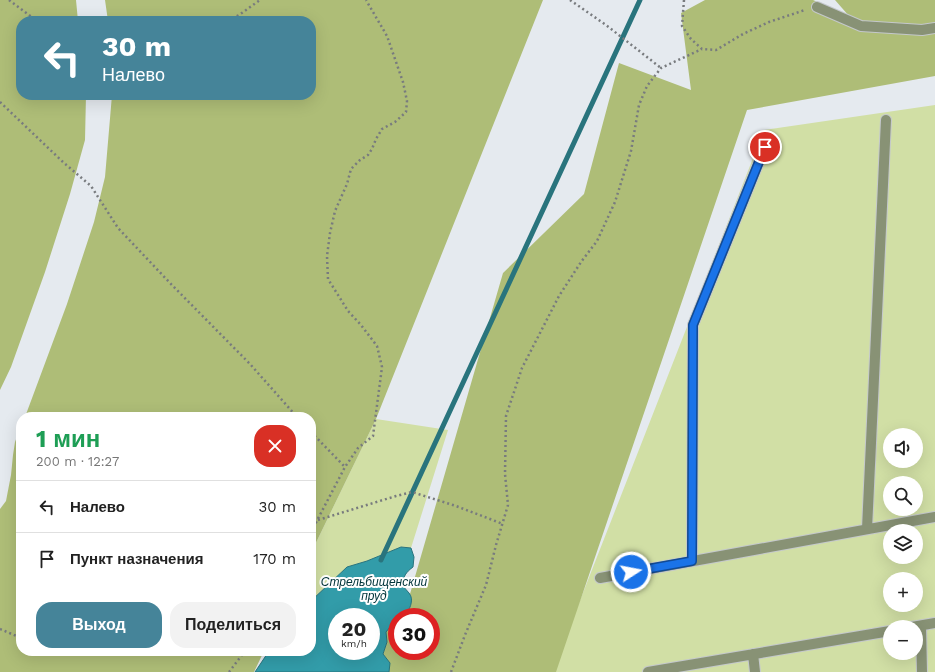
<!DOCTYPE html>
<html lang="ru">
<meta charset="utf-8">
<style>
:root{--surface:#fff;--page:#f2f2f2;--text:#222;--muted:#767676;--line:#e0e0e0;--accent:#458499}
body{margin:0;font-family:"Work Sans",sans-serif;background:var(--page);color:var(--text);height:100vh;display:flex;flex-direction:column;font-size:15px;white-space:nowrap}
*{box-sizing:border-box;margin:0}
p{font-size:13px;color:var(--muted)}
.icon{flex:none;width:22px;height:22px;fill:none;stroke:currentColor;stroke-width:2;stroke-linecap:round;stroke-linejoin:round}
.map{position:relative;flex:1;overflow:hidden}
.drawer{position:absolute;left:16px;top:412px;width:300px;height:244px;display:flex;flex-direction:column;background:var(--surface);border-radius:16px;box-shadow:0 4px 16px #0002}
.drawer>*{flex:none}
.top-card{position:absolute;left:16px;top:16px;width:300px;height:84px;border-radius:16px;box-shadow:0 4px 16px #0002;background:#458499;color:#fff;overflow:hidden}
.controls{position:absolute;left:883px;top:428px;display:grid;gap:8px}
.controls a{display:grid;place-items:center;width:40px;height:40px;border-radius:50%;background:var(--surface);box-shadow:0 4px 16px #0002;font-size:20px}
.speed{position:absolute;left:328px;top:608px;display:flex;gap:8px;font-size:20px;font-weight:700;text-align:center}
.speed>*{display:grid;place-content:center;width:52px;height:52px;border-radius:50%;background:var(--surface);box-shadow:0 4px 16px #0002;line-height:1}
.speed small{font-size:10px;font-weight:400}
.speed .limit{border:6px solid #d22;background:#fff;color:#111}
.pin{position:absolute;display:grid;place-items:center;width:34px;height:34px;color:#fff;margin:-17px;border:2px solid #fff;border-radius:50%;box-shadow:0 1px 4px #0007}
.me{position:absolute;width:44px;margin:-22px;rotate:79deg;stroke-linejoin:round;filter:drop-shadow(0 0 3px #0008)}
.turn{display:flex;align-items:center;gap:14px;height:84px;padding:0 20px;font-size:18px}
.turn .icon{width:52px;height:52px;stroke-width:2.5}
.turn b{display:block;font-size:28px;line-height:34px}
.round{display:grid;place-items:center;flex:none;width:42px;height:42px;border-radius:16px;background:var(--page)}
.summary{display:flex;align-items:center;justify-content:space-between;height:68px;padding:0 20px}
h1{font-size:24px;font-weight:700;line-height:30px;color:#1e9e55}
.action{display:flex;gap:8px;margin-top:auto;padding:8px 20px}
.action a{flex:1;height:46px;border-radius:16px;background:var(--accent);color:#fff;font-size:16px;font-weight:700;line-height:46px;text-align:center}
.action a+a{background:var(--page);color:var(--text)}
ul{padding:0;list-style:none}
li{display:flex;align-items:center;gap:12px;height:52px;padding:0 20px;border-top:1px solid var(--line)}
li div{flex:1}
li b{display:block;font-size:15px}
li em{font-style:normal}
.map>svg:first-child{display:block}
.green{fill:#d1dfa5;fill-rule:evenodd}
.forest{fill:#aebd77}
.water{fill:#329ca9;stroke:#29747d;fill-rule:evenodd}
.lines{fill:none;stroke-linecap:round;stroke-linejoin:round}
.stream{stroke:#29747d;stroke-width:5}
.minor-casing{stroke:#c4c8cc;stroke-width:12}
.path{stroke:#787b7e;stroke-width:2.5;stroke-dasharray:2 3;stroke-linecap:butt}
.minor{stroke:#889275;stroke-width:10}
.route-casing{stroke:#114b97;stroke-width:10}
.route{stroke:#1a73e8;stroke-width:7}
.labels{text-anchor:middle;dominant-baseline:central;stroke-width:4;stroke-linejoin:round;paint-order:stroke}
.water-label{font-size:12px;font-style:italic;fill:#01343a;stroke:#fff}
</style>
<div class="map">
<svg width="935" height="672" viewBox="0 0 935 672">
<rect width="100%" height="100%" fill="#e5eaef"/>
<!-- green -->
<path class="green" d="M935 105V672H552L764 130ZM890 435H916V461H890ZM890 483H916V509H890ZM890 531H916V557H890ZM890 579H916V605H890ZM890 627H916V653H890Z
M376 419 448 430 411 548 401 547 367 561 347 567 311 601V553Z"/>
<!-- forest -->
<path class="forest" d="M0 0H76L78 21H21V95H86L85 140 70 194 45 272 11 367 0 390Z
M105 0H543L376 419 311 553V417H25L67 304 94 222 105 177 112 95H311V21H108Z
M705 0H813L849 16 835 0H935V76L747 110 556 672H389V663L383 654 387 642 385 632 390 627 397 623V651H431V617H404C410 610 412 603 410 594L503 273 584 194 619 63 691 90 681 13Z
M21 426V651H264L254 672H0V509L6 501 11 475 13 455 15 442Z"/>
<!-- water -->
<path class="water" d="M401 547 411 548 414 557 413 567C405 573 404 576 402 585 404 588 407 590 409 593 415 600 409 611 404 617H397V623L390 627 386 632 387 642 383 654 390 663 389 672H255L269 651H311V601L347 567 367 561ZM337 617H371V651H337Z"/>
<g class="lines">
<!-- stream -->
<path class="stream" d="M381 560 640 0"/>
<defs>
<path id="minor" d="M817 7 861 26 922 30 935 28
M867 529 886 120
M692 561 693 325 765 147
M600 578 935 517
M921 626 922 672
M912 627 935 623
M753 654 755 672
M648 672 890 631"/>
</defs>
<!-- minor casing -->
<use href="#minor" class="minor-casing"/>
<!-- path -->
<path class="path" d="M9 0 37 21
M570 0 606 25 661 68
M684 0 682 26 691 39 702 49 716 50 743 34 769 22 805 10
M228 21 239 15 260 0
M0 102 64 163 91 186 118 228 170 283 250 364 297 417
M311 432 345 467
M318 520 396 496 412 492 456 506 503 524
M311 532 345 467 358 448 373 436 382 367 377 346 361 325 348 311 328 279 327 256 330 233 335 211 347 184 351 169 360 160 368 155 372 149 376 139 382 129 395 122 406 112 407 101 403 82 387 36 366 0
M0 629 21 638
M229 672 245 651
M451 672 465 635 486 585 496 545 508 505 505 474 506 416 522 368 559 296 581 262 597 241 615 202 631 151 639 105 647 86 661 68 702 49"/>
<!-- minor -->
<use href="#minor" class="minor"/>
</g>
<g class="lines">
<defs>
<path id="route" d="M631 572 692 561 693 325 765 147"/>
</defs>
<!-- route casing -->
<use href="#route" class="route-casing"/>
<!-- route -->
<use href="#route" class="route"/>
</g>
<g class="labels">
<!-- water labels -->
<g class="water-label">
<text x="374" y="582">Стрельбищенский<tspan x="374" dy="14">пруд</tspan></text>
</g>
</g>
</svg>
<div class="controls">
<a><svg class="icon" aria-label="sound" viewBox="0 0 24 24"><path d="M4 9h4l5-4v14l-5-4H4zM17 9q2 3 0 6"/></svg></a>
<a><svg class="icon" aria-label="search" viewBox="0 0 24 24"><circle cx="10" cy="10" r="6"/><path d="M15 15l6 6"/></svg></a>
<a><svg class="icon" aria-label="layers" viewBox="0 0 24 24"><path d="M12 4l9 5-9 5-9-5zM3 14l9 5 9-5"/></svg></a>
<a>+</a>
<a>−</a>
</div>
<div class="speed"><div>20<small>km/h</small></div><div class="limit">30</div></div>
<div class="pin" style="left:765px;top:147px;background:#d93025"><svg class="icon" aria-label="arrive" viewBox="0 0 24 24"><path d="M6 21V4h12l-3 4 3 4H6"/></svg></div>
<svg class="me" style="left:631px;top:572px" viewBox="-20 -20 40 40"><circle r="17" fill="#1a73e8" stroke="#fff" stroke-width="3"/><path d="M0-11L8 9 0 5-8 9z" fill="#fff"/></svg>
<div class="top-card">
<div class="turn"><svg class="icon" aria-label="left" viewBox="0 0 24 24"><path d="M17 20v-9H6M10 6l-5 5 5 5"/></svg><div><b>30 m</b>Налево</div></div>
</div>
<section class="drawer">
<div class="summary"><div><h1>1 мин</h1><p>200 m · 12:27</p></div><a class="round" style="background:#d93025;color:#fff"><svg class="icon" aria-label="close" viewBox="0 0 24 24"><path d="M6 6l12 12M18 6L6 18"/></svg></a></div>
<ul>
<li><svg class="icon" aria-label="left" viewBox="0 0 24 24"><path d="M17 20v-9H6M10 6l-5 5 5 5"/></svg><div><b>Налево</b></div><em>30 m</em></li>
<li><svg class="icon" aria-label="arrive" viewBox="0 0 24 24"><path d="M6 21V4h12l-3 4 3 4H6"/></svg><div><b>Пункт назначения</b></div><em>170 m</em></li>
</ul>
<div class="action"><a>Выход</a><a>Поделиться</a></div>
</section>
</div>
